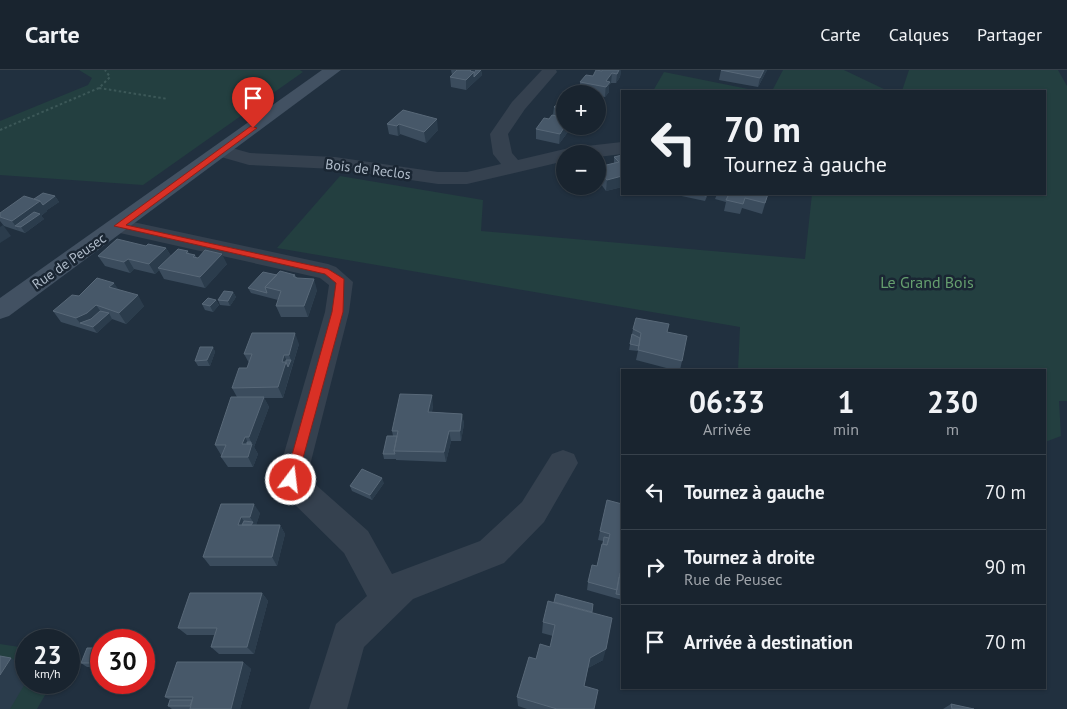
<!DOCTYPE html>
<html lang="fr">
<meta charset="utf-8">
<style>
:root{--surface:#19242f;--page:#222c37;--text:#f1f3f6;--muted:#9fa4aa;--line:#37414b}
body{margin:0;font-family:"PT Sans",sans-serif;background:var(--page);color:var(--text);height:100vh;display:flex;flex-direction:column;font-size:19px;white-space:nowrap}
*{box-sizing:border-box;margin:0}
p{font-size:16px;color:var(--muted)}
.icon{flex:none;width:28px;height:28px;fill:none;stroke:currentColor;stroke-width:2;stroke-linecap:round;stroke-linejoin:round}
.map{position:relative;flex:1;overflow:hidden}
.details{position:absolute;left:621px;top:299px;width:425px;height:320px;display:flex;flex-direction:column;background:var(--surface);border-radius:0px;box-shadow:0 1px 4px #0004,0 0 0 1px var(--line)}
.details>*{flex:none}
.top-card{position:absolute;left:621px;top:20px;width:425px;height:105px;border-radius:0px;box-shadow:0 1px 4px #0004,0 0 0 1px var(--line);background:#19242f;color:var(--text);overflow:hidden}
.buttons{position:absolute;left:556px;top:15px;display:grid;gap:10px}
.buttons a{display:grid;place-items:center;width:50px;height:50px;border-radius:50%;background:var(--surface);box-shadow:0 1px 4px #0004,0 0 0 1px var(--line);font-size:25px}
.speed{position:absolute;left:15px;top:559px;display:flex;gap:10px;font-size:25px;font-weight:700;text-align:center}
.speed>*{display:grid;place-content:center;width:65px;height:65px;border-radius:50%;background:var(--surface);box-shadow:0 1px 4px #0004,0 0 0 1px var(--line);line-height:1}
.speed small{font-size:12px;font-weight:400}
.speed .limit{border:8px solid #d22;background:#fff;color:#111}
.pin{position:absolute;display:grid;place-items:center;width:42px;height:42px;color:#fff;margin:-51px -21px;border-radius:50% 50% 50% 0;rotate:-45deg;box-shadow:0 0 5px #0007}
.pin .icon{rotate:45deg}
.me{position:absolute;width:55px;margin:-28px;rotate:15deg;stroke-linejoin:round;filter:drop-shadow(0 0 4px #0008)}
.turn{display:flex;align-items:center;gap:18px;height:105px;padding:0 20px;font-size:22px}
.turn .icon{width:65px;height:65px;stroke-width:2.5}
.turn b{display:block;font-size:35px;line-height:42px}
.eta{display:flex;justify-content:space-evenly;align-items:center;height:85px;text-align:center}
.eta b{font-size:30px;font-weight:600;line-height:35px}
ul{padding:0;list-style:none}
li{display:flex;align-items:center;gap:15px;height:75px;padding:0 20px;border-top:1px solid var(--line)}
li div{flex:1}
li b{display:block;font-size:19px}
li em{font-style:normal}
header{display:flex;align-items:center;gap:30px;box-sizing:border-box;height:70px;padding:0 25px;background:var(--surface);border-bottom:1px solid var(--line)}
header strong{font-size:24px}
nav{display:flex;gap:28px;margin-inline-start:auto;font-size:18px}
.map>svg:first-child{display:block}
.green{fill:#233f40}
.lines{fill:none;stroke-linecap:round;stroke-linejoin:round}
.path{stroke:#3c5858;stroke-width:2;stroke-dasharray:2.5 2.5;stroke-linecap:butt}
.street{fill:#35414f;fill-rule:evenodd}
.secondary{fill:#425162;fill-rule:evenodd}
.wall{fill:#3b4c5d}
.shaded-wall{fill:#2b3c4c}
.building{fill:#475869;stroke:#586878}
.route{fill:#d93025;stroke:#8d1f18}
.labels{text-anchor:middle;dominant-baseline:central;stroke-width:5;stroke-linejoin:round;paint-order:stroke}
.far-street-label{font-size:14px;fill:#b0bcca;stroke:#1a2633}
.park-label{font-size:16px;fill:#659e6e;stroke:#1a2633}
</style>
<header>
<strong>Carte</strong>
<nav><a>Carte</a><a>Calques</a><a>Partager</a></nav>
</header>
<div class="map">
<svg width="1067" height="639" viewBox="0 0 1067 639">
<rect width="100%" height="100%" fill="#21303f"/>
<!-- green -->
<path class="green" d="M79 0H300L303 2 143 115 0 105V51L88 15 92 8Z
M783 0H844L888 21H772Z
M909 0H1058L1067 16V331H1059L1061 366 1045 372V300H738L740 257 277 178 340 106 483 130 481 161 805 189 812 124H1045V21H902Z
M664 2 758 21H653Z
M0 574 26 578V612L52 613 37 639H0Z"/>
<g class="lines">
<!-- path -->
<path class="path" d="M99 18 168 29
M0 60 99 18 110 7 105 0"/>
<!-- street -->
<path class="street" d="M542 0H556L557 2 525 39 508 64 512 83 518 90 569 78 622 72V84L598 87V84H565V91L467 114H438L335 99 249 95 214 85 211 81 214 77 221 75 250 83 335 87 438 102H467L501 94 493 84 490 64 512 32Z
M119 149 328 194 336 197 353 212 349 242 307 407 368 461 392 504 480 471 522 432 552 384 563 380 574 384 578 393 544 452 504 493 413 529 364 577 347 639H309L336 554 367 526 344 483 280 420 276 411 325 242 329 215 320 208 111 161 108 156 111 151Z"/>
<!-- secondary -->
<path class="secondary" d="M322 0H341L9 246 0 249V228Z"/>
</g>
<!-- wall -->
<path class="wall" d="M451 0H481L482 5 466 20 451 17 450 7 452 5Z
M621 0 620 7 616 13H611L609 15V22L605 27 598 26V24H587L580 22V12L593 6 602 1Z
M721 0H767L758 17 719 10Z
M565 24V56H570V59L559 74 536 69V59L553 45 554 37 564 28V25Z
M403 40 438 60 426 73 400 64 398 66 389 64 387 54Z
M622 85V117L606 121 598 110V97L614 93V87Z
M672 124H708L705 131Z
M717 124H768L762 144 742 138 740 144 724 141 726 132 715 129Z
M55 126 59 132 47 140V141L41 146 44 149 25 163 4 156 0 151V143L34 129Z
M146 176 166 178 171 186 188 181 189 184 195 185 197 188 227 194 205 218 164 209 159 200 155 204 134 199 130 203 105 196 98 186Z
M277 205H295L296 207 317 220 308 247H281L276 236 278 230 251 223 248 218Z
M119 220 144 236 126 254 112 249 97 263 61 252 53 241 79 226Z
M233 222 236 227 230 236 220 235 218 230Z
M216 230 219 235 213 242 205 240 202 234Z
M633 259 667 262 682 291 680 300H674L636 290 638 281 629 280Z
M299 274 283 328H264L269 337 254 377 258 384 253 397H228L221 387 222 385H221L215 375 237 327 232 318 247 298 249 293 244 284Z
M213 277 215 282 210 296H198L195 291Z
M433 335 432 342 462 344 464 354 461 371H451L446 392 396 390V389H384L383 384 393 366 392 361Z
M384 413 372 430 352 421 350 416Z
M221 434 260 443 256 455H280L285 464 277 496H210L203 487Z
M622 434V530L587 520 588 512 597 496 603 471 598 470 600 461Z
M262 523 268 531 254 584H219L211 577 214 565H187L178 558Z
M592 542 603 590 588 598 584 617 594 639H527L518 636 517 627 536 589 550 577 553 566 542 563 543 552Z
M101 578V597H87L81 593Z
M243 592 251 599 240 639H172L168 636 170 630 165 627Z
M951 634 974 639H943Z"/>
<!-- shaded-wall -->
<path class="shaded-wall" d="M471 0H481L482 5 466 20V10Z
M619 0H621L620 7 616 13 617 4Z
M764 0H767L758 17 760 8Z
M612 3 611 13 609 15V22L605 27 606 11Z
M437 49 438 60 426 73 424 62Z
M399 54 400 64 398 66 397 56Z
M565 56H570V59L559 74 560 64Z
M622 106V117L606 121 607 110Z
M55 126 59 132 47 140V141L41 146 44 149 25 163 21 157 15 156 19 161 12 151 40 131Z
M3 155 11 166 0 173V157Z
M166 178 172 188 158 198 159 200 155 204 149 194Z
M222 184 227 194 205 218 200 207Z
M128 189 134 199 130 203 124 192Z
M314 209 317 220 308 247 304 236Z
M114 213 121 223 109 217Z
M233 222 236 227 230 236 228 231Z
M138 225 144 236 126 254 119 243Z
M216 230 219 235 213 242 210 236Z
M96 235 104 246 80 253 76 248Z
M109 243 112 249 97 263 93 257Z
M295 263 299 274 290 303 288 297 291 290 289 285Z
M213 277 215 282 210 296 207 290Z
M284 285 289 295 288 297 290 303 283 328 278 317 282 292Z
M432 325 433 335 430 352 428 342Z
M264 327 269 337 254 377 258 384 253 397 248 387 242 374 245 367 250 376 251 372 249 367Z
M462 344 464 354 461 371 460 361Z
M449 361 451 371 446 392 444 382Z
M382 408 384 413 372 430 370 425Z
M254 434 260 443 253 465 250 460 253 452 250 447Z
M241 447 247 456 238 455Z
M280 455 285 464 277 496 272 487Z
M262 523 268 531 254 584 247 577Z
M606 579 603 590 588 598 590 588Z
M11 588 26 597V612L10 639H0V605Z
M243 592 251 599 240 639H231Z"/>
<!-- building -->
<path class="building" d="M457 0H471L470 1 474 2 466 10 450 7Z
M476 0H481L474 7V3Z
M596 0 602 1V0H619L617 4 612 3 606 11 610 12 606 17 580 12 586 5 593 6Z
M721 0H764L760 8Z
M567 21 583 24H565V25H564Z
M565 26V39L554 37Z
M403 40 437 49 424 62 399 54 397 56 387 54Z
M552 45 565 48V56L560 64 536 59 544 48 549 49Z
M622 85V106L607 110 598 99V97L619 92 614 87Z
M43 123 55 126 43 135 40 131 34 129Z
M698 124H707L706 126Z
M729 124H768L765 133 745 128 743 134 726 130Z
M24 126 40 131 12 151 0 147V143Z
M34 142 40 144 21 157 15 156Z
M117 169 146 176 148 174 166 178 149 194 128 189 124 192 98 186Z
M178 179 188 181 186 183 195 185 193 187 198 188 205 180 222 184 200 207 158 198Z
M280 201 295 205 293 206 297 208 314 209 304 236H276L281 221 265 217Z
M263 202 277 205 265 217 267 223 248 218Z
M97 208 114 213 109 217 138 225 119 243 96 235 87 243 76 248 53 241 72 225 79 226Z
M224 221 233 222 228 231 218 230Z
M208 228 216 230 210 236 202 234Z
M100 241 109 243 93 257 80 253 91 249Z
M636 248 669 254 667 262 687 266 682 291 638 280 641 263 633 259Z
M252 263H295L289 285H284L282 292H286L278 317 232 318 239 298H247L252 284H244Z
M632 264 640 268 639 276 630 274Z
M200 277H213L207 290 195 291Z
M286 290H291L288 297 286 292Z
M400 324 432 325 428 342 462 344 460 361H449L444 382 394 381 398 361H392Z
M231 327H264L249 367H245L242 374H252L248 387H221L226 375H215Z
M387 366H397L394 381 395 384H383Z
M247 372H251V374H247Z
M362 399 382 408 370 425 350 416Z
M607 430 622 434V504L620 503 617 520 588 512 592 495 597 496 602 474 607 475 610 464 600 461Z
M221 434H254L250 447H241L238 455H280L272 487H203Z
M244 451 253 452 251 455H242Z
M604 467 609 468 607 475 603 474Z
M619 507 622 508V525L616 524Z
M190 523H262L247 577H211L217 558H178Z
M556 524 593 534 592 542 554 532Z
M548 531 612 548 606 579 590 588 584 616 598 620 594 639H557L517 627 529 587 536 589 540 574 550 577 555 555 543 552Z
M87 578H101V593H81Z
M0 586 11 588 0 605Z
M177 592H243L231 639H190L193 627H165Z
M170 630H192L190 636H168Z
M951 634 974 639H952Z"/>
<!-- route -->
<path class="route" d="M251 56 257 58 126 155 328 199 344 209 343 242 297 410 291 416 285 410 332 242 336 213 325 204 114 156Z"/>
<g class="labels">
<!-- far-street labels -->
<g class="far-street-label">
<text transform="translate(368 99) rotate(7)">Bois de Reclos</text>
<text transform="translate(69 191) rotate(-35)">Rue de Peusec</text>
</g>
<!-- park labels -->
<g class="park-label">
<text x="927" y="212">Le Grand Bois</text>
</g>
</g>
</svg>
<div class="buttons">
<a>+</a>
<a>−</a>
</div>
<div class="speed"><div>23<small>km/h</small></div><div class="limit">30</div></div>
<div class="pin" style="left:253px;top:58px;background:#d93025"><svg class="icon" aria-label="arrive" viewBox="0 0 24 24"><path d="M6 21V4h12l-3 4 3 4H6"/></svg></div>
<svg class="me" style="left:291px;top:410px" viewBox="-20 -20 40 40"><circle r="17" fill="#d93025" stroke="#fff" stroke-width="3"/><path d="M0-11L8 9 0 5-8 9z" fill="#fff"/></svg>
<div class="top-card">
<div class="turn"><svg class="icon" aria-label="left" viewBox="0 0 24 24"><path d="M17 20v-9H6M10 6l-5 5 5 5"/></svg><div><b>70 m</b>Tournez à gauche</div></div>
</div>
<section class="details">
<div class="eta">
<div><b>06:33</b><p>Arrivée</p></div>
<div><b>1</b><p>min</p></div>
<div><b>230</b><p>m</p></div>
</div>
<ul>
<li><svg class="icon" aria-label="left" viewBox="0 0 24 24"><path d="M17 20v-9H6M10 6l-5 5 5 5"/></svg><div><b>Tournez à gauche</b></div><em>70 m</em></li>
<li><svg class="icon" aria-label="right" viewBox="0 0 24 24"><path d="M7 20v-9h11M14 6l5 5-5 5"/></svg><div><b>Tournez à droite</b><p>Rue de Peusec</p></div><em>90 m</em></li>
<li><svg class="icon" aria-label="arrive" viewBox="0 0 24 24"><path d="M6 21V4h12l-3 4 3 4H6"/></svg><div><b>Arrivée à destination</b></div><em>70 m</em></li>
</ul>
</section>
</div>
